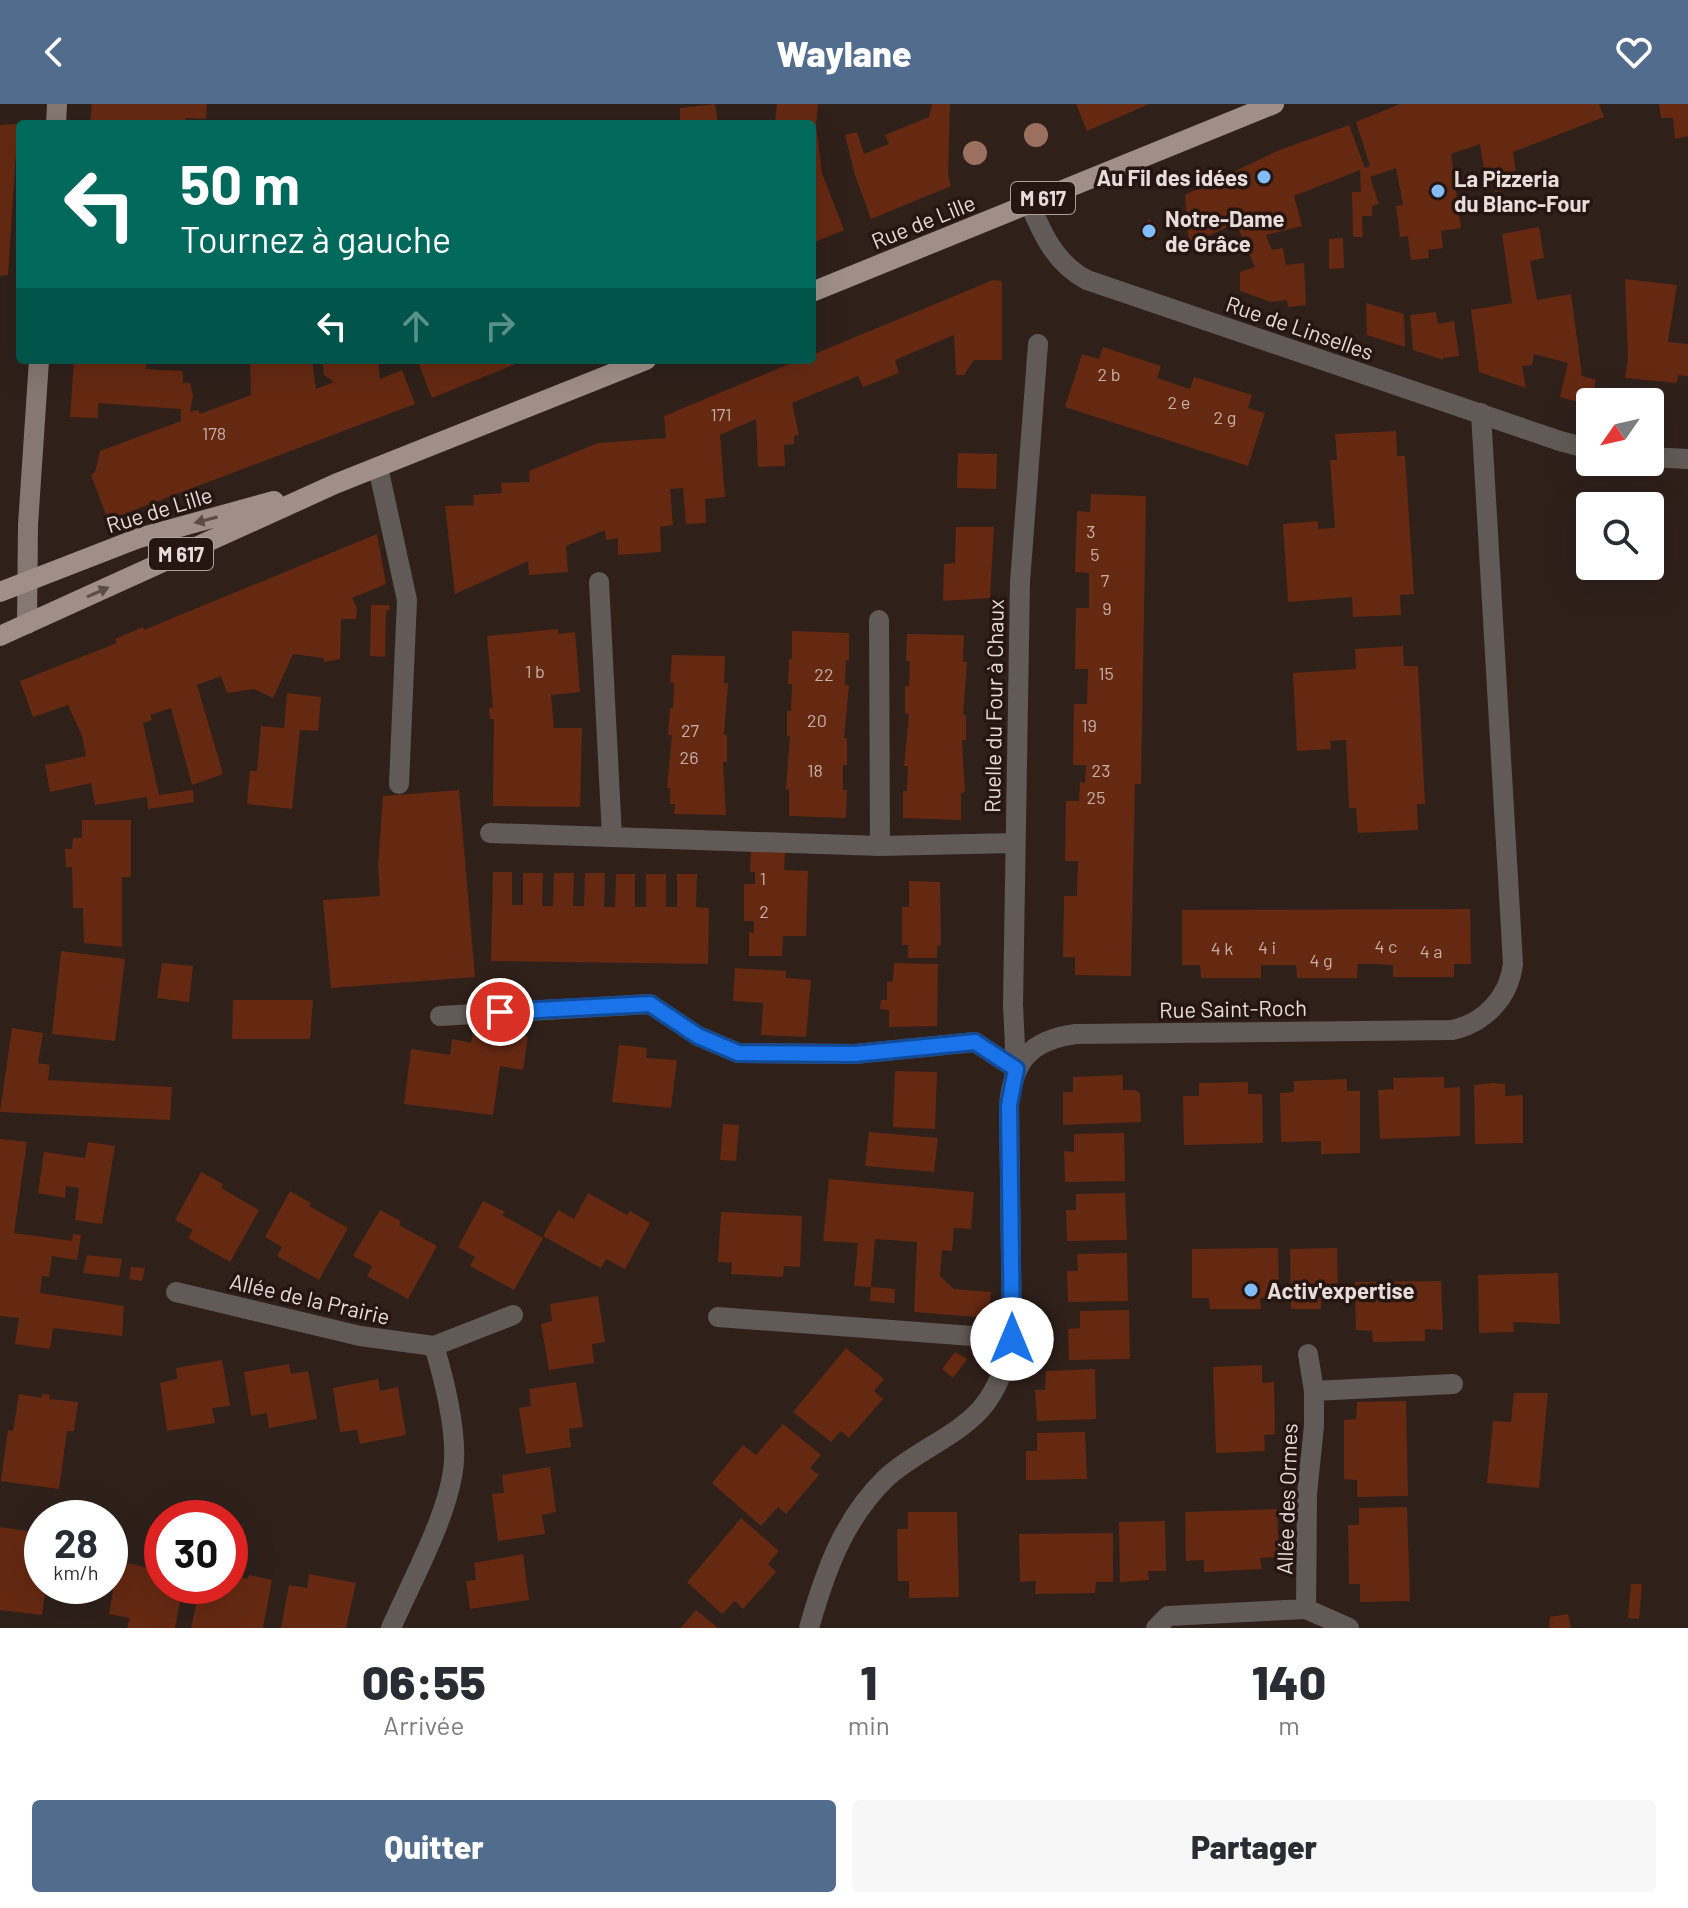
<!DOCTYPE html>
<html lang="fr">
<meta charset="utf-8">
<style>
:root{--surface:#fff;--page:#f7f7f7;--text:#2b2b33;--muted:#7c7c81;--accent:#526c8d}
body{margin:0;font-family:Barlow,sans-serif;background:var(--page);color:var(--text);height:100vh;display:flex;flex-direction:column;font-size:30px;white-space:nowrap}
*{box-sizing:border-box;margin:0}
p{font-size:26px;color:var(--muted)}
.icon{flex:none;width:44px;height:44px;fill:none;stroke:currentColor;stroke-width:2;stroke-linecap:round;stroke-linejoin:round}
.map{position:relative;height:1524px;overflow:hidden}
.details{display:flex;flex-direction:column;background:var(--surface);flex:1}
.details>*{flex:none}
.top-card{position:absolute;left:16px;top:16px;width:800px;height:244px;border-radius:8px;box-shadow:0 8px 32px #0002;background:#00695c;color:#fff;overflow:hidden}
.needle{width:52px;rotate:236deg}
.buttons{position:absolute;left:1576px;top:284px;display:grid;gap:16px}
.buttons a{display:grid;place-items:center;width:88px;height:88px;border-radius:8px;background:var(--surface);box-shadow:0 8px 32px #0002;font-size:40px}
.speed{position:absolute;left:24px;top:1396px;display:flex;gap:16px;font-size:40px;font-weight:700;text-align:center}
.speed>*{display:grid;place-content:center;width:104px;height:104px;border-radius:50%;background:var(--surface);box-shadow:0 8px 32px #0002;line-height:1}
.speed small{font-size:20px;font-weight:400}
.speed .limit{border:12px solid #d22;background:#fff;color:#111}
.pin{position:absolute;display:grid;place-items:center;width:68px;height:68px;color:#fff;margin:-34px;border:4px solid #fff;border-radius:50%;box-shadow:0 2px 8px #0007}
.me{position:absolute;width:88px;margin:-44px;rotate:0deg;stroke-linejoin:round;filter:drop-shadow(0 0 6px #0008)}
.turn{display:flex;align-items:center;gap:28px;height:168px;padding:0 32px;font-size:36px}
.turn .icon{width:104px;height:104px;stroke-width:2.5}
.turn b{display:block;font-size:56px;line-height:68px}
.lanes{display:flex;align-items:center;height:76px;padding:0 32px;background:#0003;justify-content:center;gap:40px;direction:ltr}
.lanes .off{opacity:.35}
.eta{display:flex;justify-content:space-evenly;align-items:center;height:136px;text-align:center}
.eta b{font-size:48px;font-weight:800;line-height:56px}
.button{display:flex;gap:16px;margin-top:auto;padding:16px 32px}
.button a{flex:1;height:92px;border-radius:8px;background:var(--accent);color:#fff;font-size:32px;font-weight:800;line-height:92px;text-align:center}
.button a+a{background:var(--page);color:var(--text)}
header{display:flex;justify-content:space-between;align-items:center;height:104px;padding:0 32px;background:var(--accent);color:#fff;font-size:36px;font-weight:800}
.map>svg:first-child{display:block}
.building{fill:#652912}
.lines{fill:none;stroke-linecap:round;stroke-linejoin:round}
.lane{stroke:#625a57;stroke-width:20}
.street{stroke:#625a57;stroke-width:20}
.secondary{stroke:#857873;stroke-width:20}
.primary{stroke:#a08f89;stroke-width:20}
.tree{fill:#9c705f}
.oneway{fill:#5c4c47}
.route-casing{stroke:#114b97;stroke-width:20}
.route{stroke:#1a73e8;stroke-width:14}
.poi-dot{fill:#82bcfa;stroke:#251611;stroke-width:3}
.labels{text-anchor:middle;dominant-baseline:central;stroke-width:7;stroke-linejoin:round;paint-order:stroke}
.number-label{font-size:18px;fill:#c6afa6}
.shield{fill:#251611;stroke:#ada19c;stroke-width:2}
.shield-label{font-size:20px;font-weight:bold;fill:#e7dcd8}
.poi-label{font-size:22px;font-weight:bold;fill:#e7dcd8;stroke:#251611;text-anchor:start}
.street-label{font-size:22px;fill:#e7dcd8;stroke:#251611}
</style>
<header><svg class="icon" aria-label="back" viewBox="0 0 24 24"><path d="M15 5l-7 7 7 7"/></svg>Waylane<svg class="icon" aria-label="heart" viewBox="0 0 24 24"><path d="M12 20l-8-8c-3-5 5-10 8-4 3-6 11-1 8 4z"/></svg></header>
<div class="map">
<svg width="1688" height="1524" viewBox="0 0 1688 1524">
<rect width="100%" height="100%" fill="#2f201a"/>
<!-- building -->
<path class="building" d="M92 0H207L206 15 186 14 185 20H90Z
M715 0 718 20H680V4Z
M777 0H818L816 21 822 69 844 126 812 139V20H775Z
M932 0H950L948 70 951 82 871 115 855 71 845 31 857 28 864 50 889 40 885 31 929 13Z
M1076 0H1149L1087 27Z
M1400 0H1599L1604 13 1513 48 1518 84 1495 88 1492 69 1485 70 1480 40 1451 50 1461 124 1441 127 1443 144 1428 146 1429 154 1411 156 1408 132 1400 133 1396 102 1403 101 1396 64 1370 73 1379 100 1372 102V112H1362L1363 133H1353L1352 88H1361L1360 66 1294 92 1302 122 1266 131 1272 146 1283 144 1286 161 1304 159 1306 201 1288 203 1287 196 1271 198 1240 187V168L1255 163 1236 119 1189 141 1185 91 1277 47 1349 21 1365 64 1370 62 1356 18Z
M1659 0H1688V32L1675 35 1673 14H1661Z
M18 20 8 171 0 172V21Z
M1149 116 1158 121 1159 131 1151 137 1141 133 1140 122Z
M1539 123 1544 154 1530 157 1537 196 1571 190 1582 272 1596 276 1590 301 1560 293 1568 259 1534 250 1532 261 1522 262 1526 284 1479 268 1471 206 1512 199 1502 130Z
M1343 134 1344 164 1329 165V135Z
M1625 175 1677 181 1668 238 1688 240V272L1678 271 1677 279 1625 274 1628 255Z
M993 176 1002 177V256H974L964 271H956L954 231 895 256 899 269 863 283 858 272 792 299 799 331 794 332V340L784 341 785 362 758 363 756 315 720 331 725 393 705 395 706 419 686 420 683 384 670 385 673 421 660 423 661 448 618 451V434L606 436 605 426 566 442 568 468 529 471 528 457 455 490 445 402 474 401 473 391 502 389 501 379 530 378 529 367 598 339 666 334 664 312 799 256H812V251Z
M1366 199 1404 210 1405 243 1367 231Z
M1436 208 1438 220 1454 217 1459 252 1443 254V256L1413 246 1410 211Z
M1103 243 1161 262 1157 274 1190 285 1194 273 1252 291 1248 304 1265 309 1248 362 1065 303 1082 250 1099 255Z
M74 256H146V265L183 267V279H190L193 292 190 308 198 306 200 310 251 291 250 256H312L316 285 334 278 324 271 322 256H378L380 275 402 266 415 300 108 416 91 371 95 368 100 347 181 317V305L98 299V314L70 313Z
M417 256H525L432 294Z
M1396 327 1397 352H1405L1414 490 1400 491 1401 511 1353 513 1352 493 1288 498 1283 420 1318 417V425L1335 424 1330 356H1337L1335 330Z
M958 349 997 350 996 385 957 384Z
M1091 390 1146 392 1141 680H1135L1131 872 1075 871V853H1063L1064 792H1077L1078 757H1065L1066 697H1079L1080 678 1085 679 1086 661H1073L1074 600H1087L1088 565H1075L1076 504H1089V469L1075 468 1077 407 1090 408Z
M956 423H994L990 494 943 497 944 460 955 459Z
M377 430 386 480 352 494 357 504 356 515H341L340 555 324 558V554L293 550 273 594 254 585 227 589 221 572 197 581 223 670 192 681 171 604 150 611 152 616 143 619 159 691 193 686 194 698 148 705 147 693 95 701 91 679 50 688 45 661 86 652 82 632 68 601 33 613 20 577 117 539 115 535 143 523 144 526Z
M371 501H389L390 506H386L385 553 370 552Z
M558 525V530L575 528 580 588 551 591 554 624H582L580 703 493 702 494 615H490L489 604H493L487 532Z
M792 527 849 529V556H846L845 581H849L844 634H847V661H843V686H847L846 714 789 712V685H786L790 632H787V607H791L792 580H788L789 555H792Z
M907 530 964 531 963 558H967L963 611H966V636H962L965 688 961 689V716L903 714V687H907L908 662H904L909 610 905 609V582H909L910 557H906Z
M1403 542 1404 562H1418L1425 700H1417L1418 726 1358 729 1356 704H1349L1346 636 1330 637 1331 645 1297 647 1293 569 1356 565 1355 545Z
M672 551 725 552 724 579H728L724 631H727V658H723L726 711 674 710 675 700H670V684H667L672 631H668L670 604H673L674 579 670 578Z
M287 589 321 593 318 627 300 626 292 705 247 700 250 667H257L261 622 284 624Z
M459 686 475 873 331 884 323 796 380 792 378 761 383 692Z
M82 716H131V773H122V843L84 839 83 804H73L72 763H66L65 745H72L73 734H82Z
M751 745H785L784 766 808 767 806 832H783L782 852H749V828L754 829V817H744V780H755V768H750Z
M493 768H512V801H523V769H543L542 802H553L554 769H574L573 802H584L585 769H605L604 803H615L616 770H635V803H646V770H666V803H677V770H697L696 803 709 804 708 860 491 857Z
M909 777 940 778 941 841 937 842V854H908V841H902V803H909Z
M1470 805 1471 860H1454V873H1393V861L1375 860H1358L1357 874H1297L1296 861H1261V874H1201L1200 861H1182V806Z
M61 847 125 855 115 937 52 930Z
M162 859 193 862 189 898 157 894Z
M894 859 938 860 937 922 889 923V906L880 905 881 896H887V878L893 877Z
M735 864 786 867V874L811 876 806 933 761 931 763 899 733 897Z
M233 896H313L310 935H232Z
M12 924 43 929 38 959 50 961 48 976 172 983 170 1016 0 1008Z
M474 924 528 932 523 966 500 962 493 1011 404 1000 411 945 450 951 452 935 471 939Z
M619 941 647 944 646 954 677 956 671 1004 612 998Z
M895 967 937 968 935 1025 893 1023Z
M1123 971V986H1135L1140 989 1141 1018 1063 1021V988H1073V973Z
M1444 973V984L1460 983V1032L1380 1035 1378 986 1394 985 1393 974Z
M1347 975V987H1360V1049L1321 1050V1037L1281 1038 1280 989 1294 988V977Z
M1248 978V990H1262L1263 1039 1184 1041 1183 992H1199V979Z
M1493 979 1505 980V992L1523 991V1039L1475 1040 1474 981Z
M723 1020 739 1021 736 1057 720 1056Z
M869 1028 938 1034 934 1068 865 1062Z
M1124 1029 1125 1077 1065 1078 1064 1047 1074 1048V1030Z
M0 1035 27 1038 14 1129 72 1137 73 1130 81 1131 77 1156 52 1152 49 1173 42 1172 40 1189 124 1202 122 1232 53 1224 50 1245 15 1240 19 1214 0 1212Z
M88 1038 115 1042 102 1120 75 1116 79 1084 66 1082 65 1094 38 1089 44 1048 85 1054Z
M201 1068 223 1080 221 1084 259 1106 230 1158 188 1134 193 1126 175 1116Z
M829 1075 974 1088 971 1125 954 1124 952 1147 942 1146 940 1172 954 1185 991 1188 989 1214 914 1208 917 1138 875 1135 871 1183 854 1182 858 1139 823 1137Z
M290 1087 311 1099 309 1102 348 1124 319 1176 277 1152 282 1143 265 1133Z
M588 1089 627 1111 630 1107 650 1119 625 1165 606 1155 601 1164 543 1132 558 1106 574 1115Z
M1125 1089 1127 1136 1067 1137 1066 1106H1076V1090Z
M483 1097 505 1108 502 1111 543 1134 514 1186 470 1162 475 1153 458 1143Z
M380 1106 401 1117 399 1121 437 1142 408 1195 367 1172 372 1162 353 1152Z
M721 1108 802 1112 800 1163 784 1162 783 1173 731 1170 732 1159 718 1158Z
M1278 1144 1279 1193 1260 1194 1261 1205H1210L1209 1194H1192V1145Z
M1337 1144 1338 1193H1321V1205H1291L1290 1145Z
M1127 1149 1128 1197 1068 1198 1067 1167H1078L1077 1150Z
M87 1151 122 1155 119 1173 83 1169Z
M131 1163 145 1164 142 1177 129 1175Z
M1558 1169 1560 1220 1513 1218 1514 1228 1479 1229 1478 1171Z
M1441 1177 1443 1226 1425 1225V1237L1373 1238 1372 1227 1356 1226 1355 1178Z
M871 1183 895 1185 894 1199 870 1197Z
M598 1192 605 1238 592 1240 594 1259 549 1266 541 1220 552 1217 550 1200Z
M1129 1206 1130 1255 1069 1256 1068 1225 1080 1224V1207Z
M846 1244 884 1275 874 1287 883 1295 849 1334 841 1327 831 1338 793 1308Z
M955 1248 967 1255 953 1274 942 1265Z
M222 1256 230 1302 212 1304 215 1319 167 1327 160 1279 177 1275 176 1264Z
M289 1260 291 1270 308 1267 317 1315 269 1324 267 1309 251 1312 244 1268Z
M1262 1261V1279L1274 1278 1275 1330 1264 1331 1265 1347 1216 1349 1213 1263Z
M1095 1265 1096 1315 1037 1317 1035 1286H1045L1046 1267Z
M378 1275 380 1287 398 1283 406 1331 360 1340 357 1326 340 1328 333 1284Z
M576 1278 583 1323 569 1325 571 1343 526 1350 519 1304 531 1302 529 1285Z
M1514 1289H1548L1539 1384 1487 1379 1493 1317 1511 1318Z
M19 1290 42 1294V1290L50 1291 49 1295 78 1298 74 1327H67L59 1385 1 1377 8 1326 13 1327Z
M1406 1297 1408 1392 1357 1393V1376L1344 1375V1316L1356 1315 1357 1298Z
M783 1320 821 1351 810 1364 819 1371 786 1410 778 1403 761 1422 712 1379 743 1341 756 1351Z
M1085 1328 1087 1375 1026 1376V1347H1037V1329Z
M550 1363 556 1408 542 1411 545 1430 498 1437 492 1390 504 1389 502 1371Z
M1407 1403 1410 1497 1360 1498V1480H1349L1348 1421H1359V1404Z
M1277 1405 1279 1453 1260 1454 1262 1465 1204 1468V1456L1186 1457 1185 1408Z
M908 1408H957L959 1493 909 1494V1477H898L897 1425H908Z
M741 1414 779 1447 768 1460 776 1468 743 1505 735 1497 722 1510 687 1478Z
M1165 1417 1166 1467H1148L1149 1476 1120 1478 1119 1418Z
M0 1423 42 1429V1482H46L42 1511 0 1506Z
M1113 1429V1478H1096L1095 1489 1035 1490 1036 1477 1020 1478 1019 1430Z
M523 1450 529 1496 470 1505 466 1477 476 1476 474 1459Z
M118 1457 162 1467V1482H183L175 1524H127L130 1514 109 1510Z
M309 1470 356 1479 346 1524H281L289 1481 307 1484Z
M230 1471 248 1475 249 1471 272 1476 263 1524H191L200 1482H230Z
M1631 1480H1642L1639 1515 1628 1514Z
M696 1506 718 1524H681Z
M1568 1510 1571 1524H1549L1550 1513Z"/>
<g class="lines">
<!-- lane -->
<path class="lane" d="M378 363 407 496 399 680
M599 478 612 733
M879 516 880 742
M490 729 880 742 1015 739
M440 912 650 900 698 932 738 949 855 950 975 938 1016 965
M718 1213 1012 1235"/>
<!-- street -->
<path class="street" d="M1030 100C1042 130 1056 160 1087 176L1560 337 1590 345
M1650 353 1688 355
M1016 965 1013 900 1020 478 1038 240
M176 1188 360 1232 434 1242 513 1211
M1314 1287 1453 1280
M1306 1505 1307 1390 1314 1322V1287L1308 1250
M391 1524C411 1478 451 1407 454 1357 456 1324 444 1274 434 1242
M809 1524C825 1468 843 1416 886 1374 914 1348 954 1334 980 1306 998 1286 1006 1260 1012 1235L1009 1001C1013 957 1030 936 1076 930L1452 926C1485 919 1509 893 1513 860L1481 309
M1156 1524 1168 1512 1306 1505 1349 1524"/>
<!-- secondary -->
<path class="secondary" d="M56 20 57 0
M27 520 28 421 39 256"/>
<!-- primary -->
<path class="primary" d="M812 188 1274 0
M0 488 139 434 274 397
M0 532 335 380 646 256"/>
</g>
<!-- trees -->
<g class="tree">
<circle cx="1036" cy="31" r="12"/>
<circle cx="975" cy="49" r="12"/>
</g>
<!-- one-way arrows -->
<defs><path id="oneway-solid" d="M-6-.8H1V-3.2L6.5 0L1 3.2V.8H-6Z" transform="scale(2)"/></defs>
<g class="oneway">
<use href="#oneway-solid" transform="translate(206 416) rotate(165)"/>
<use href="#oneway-solid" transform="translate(98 488) rotate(-24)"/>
</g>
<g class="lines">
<defs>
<path id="route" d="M500 908 650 900 698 932 738 949 855 950 975 938 1016 965 1009 1001 1012 1235"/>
</defs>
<!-- route casing -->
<use href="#route" class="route-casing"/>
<!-- route -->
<use href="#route" class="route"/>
</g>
<!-- markers -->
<g class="poi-dot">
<circle cx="1264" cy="73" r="8"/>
<circle cx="1438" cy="87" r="8"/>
<circle cx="1149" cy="127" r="8"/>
<circle cx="1251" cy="1186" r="8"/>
</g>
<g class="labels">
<!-- number labels -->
<g class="number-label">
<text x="1109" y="270">2 b</text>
<text x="1179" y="298">2 e</text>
<text x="721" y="310">171</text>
<text x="1225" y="313">2 g</text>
<text x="214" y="329">178</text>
<text x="1091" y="427">3</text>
<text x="1095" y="450">5</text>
<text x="1105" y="476">7</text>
<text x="1107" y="504">9</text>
<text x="535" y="567">1 b</text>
<text x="1106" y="569">15</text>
<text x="824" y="570">22</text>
<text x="817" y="616">20</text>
<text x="1089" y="621">19</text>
<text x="690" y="626">27</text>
<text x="689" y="653">26</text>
<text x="815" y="666">18</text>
<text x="1101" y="666">23</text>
<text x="1096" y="693">25</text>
<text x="763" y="774">1</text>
<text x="764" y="807">2</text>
<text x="1386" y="842">4 c</text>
<text x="1267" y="843">4 i</text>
<text x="1222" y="844">4 k</text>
<text x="1431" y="847">4 a</text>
<text x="1321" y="856">4 g</text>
</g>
<!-- shield labels -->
<g class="shield">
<rect x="1011" y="78" width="64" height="32" rx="6"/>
<rect x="149" y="434" width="64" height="32" rx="6"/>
</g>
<g class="shield-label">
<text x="1043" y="94">M 617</text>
<text x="181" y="450">M 617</text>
</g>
<!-- poi labels -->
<g class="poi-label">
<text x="1248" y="73" text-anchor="end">Au Fil des idées</text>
<text x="1454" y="74">La Pizzeria<tspan x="1454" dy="25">du Blanc-Four</tspan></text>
<text x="1165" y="114">Notre-Dame<tspan x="1165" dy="25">de Grâce</tspan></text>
<text x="1267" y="1186">Activ'expertise</text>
</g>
<!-- street labels -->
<g class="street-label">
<text transform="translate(923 117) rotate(-22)">Rue de Lille</text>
<text transform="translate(1300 223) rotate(19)">Rue de Linselles</text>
<text transform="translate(159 405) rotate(-17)">Rue de Lille</text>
<text transform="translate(993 602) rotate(-89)">Ruelle du Four à Chaux</text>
<text transform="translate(1233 904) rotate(-1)">Rue Saint-Roch</text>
<text transform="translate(310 1194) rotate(13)">Allée de la Prairie</text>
<text transform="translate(1286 1395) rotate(-88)">Allée des Ormes</text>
</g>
</g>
</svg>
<div class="buttons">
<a><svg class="needle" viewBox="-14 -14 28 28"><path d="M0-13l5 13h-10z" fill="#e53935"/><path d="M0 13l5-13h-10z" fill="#7c7c81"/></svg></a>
<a><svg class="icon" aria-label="search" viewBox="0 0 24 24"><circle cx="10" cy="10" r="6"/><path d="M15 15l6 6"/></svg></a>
</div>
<div class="speed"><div>28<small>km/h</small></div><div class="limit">30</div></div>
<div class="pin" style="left:500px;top:908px;background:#d93025"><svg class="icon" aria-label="arrive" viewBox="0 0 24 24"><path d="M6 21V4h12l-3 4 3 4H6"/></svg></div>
<svg class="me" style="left:1012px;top:1235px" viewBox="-20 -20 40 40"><circle r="19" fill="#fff"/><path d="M0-13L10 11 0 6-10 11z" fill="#1a73e8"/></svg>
<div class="top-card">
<div class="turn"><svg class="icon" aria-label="left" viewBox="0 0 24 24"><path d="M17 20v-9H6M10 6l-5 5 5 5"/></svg><div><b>50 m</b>Tournez à gauche</div></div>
<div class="lanes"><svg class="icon" aria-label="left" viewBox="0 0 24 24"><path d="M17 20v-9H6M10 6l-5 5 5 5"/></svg><svg class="icon off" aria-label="ahead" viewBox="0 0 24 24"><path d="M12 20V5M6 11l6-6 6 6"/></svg><svg class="icon off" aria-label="right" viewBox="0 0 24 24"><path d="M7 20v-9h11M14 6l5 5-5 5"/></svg></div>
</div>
</div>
<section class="details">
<div class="eta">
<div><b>06:55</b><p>Arrivée</p></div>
<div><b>1</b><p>min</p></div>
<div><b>140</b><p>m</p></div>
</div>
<div class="button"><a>Quitter</a><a>Partager</a></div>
</section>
